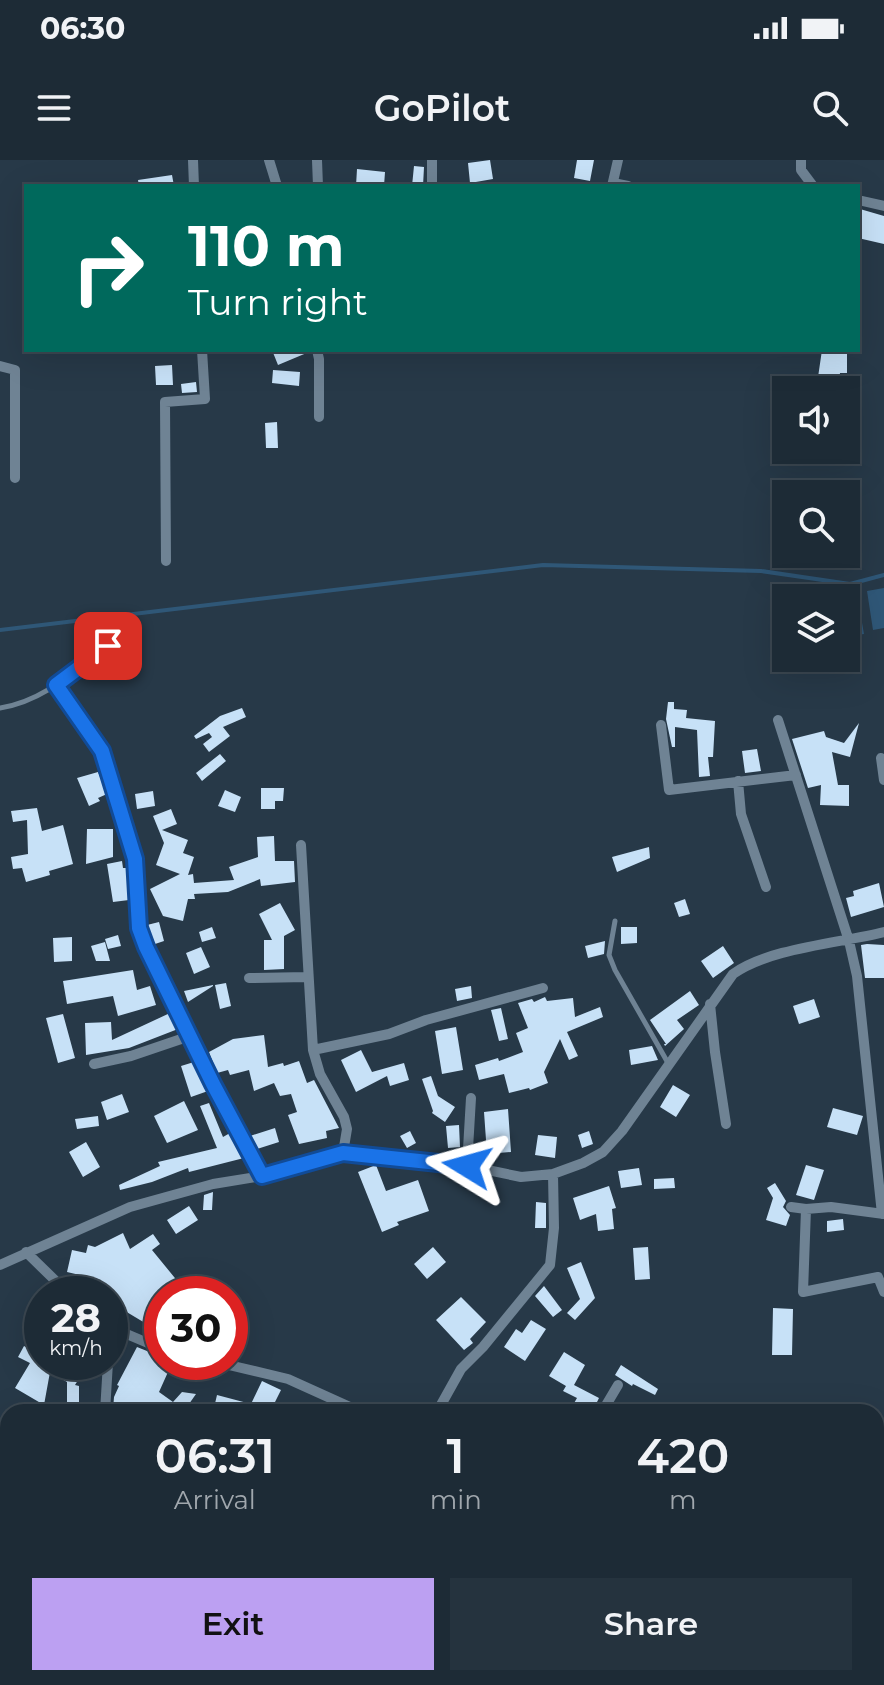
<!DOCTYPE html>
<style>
:root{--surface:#1d2b36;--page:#25333e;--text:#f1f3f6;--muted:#a0a7ad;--line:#3b4751;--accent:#bca0f2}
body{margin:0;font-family:Montserrat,sans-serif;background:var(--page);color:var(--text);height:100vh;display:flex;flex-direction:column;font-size:30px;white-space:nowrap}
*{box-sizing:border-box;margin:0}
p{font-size:26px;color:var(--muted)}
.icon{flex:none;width:44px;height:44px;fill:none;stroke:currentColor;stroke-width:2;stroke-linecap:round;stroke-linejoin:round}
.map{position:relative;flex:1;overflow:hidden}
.details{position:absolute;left:0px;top:1244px;width:884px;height:282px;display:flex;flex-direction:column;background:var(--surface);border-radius:24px 24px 0 0;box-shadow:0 8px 32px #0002,0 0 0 2px var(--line)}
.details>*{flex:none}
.top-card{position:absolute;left:24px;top:24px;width:836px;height:168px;border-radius:0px;box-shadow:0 8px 32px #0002,0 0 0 2px var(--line);background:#00695c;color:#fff;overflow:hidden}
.fabs{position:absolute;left:772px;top:216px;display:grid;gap:16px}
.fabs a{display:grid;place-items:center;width:88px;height:88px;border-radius:0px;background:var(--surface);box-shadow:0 8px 32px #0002,0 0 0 2px var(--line);font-size:40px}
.speed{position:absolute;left:24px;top:1116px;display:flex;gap:16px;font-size:40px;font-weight:700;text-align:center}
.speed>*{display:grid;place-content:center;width:104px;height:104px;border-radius:50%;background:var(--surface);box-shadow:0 8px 32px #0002,0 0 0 2px var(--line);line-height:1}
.speed small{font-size:20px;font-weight:400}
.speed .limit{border:12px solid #d22;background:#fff;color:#111}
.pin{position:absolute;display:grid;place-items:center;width:68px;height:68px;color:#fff;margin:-34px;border-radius:16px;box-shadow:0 4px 12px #0006}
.me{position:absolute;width:88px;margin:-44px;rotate:278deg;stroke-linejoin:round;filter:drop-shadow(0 0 6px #0008)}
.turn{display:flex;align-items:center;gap:28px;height:168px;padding:0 32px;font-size:36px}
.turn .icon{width:104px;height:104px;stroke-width:2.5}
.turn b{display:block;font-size:56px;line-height:68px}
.eta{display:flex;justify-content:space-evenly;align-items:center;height:136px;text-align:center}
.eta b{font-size:48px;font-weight:600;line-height:56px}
.button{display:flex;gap:16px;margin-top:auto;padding:16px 32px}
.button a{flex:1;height:92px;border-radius:0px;background:var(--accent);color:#111;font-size:32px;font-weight:600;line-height:92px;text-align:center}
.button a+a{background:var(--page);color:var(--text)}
.status{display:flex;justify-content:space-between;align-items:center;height:56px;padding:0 40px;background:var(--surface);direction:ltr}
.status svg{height:22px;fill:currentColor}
header{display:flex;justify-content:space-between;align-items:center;height:104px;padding:0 32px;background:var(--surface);font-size:36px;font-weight:600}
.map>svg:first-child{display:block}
.water{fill:#2f5777}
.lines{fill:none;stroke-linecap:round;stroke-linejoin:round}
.stream{stroke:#2f5777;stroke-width:4}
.building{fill:#c7e1f7}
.service{stroke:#6f8394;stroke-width:5}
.minor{stroke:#6f8394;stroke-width:10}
.route-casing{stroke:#114b97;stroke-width:20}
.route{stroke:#1a73e8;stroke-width:14}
</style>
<div class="status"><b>06:30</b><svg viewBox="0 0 49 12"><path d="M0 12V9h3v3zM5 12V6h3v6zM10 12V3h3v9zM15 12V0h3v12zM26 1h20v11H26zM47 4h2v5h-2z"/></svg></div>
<header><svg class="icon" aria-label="menu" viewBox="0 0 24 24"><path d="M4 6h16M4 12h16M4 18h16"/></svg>GoPilot<svg class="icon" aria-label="search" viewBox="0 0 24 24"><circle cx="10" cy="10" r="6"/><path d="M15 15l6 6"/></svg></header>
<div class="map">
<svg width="884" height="1525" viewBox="0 0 884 1525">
<rect width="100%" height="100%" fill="#273948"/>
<!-- water -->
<path class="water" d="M884 428V468L873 470 867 431Z
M857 434 864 474 849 476 846 438 842 436Z"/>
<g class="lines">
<!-- stream -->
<path class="stream" d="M0 470 543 405 761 411 850 424 884 415"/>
</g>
<!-- building -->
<path class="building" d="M490 0 493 19 470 23 468 3Z
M577 0H594L590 21 574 18Z
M414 6 424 7 423 26H412Z
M357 9 385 12 384 26H356Z
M172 15 174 26H139L138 20Z
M860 49 884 56V84L858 78Z
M272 190H309V192L278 205Z
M822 190H847V213H840L838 227 817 224Z
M172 205 173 225H156L155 206Z
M273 210 300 212 299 226 272 223Z
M196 222 197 232 182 233 181 224Z
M277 262 278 288H266L265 263Z
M668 542H674V549L687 550 686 558 715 561 713 597H708L710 616 699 617 697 570 675 567V587H672L666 559Z
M242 548 246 557 223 567 230 576 209 592 203 584 212 577 209 573 196 579 194 576 220 556Z
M859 563 850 597 832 592 838 625H849V646L820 645 821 625 808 628 792 579 824 571 826 577 844 583Z
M757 589 761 611 745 613 742 591Z
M220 594 226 601 202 621 196 613Z
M98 612 107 634 98 638 100 641 89 646 77 618Z
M261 628H284L283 641H275V649H261Z
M225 630 241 637 235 652 218 646Z
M153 631 155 646 137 649 135 634Z
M37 648 42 671 63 665 73 704 49 711 50 715 26 722 22 708 13 709 11 697 28 694 27 660 13 662 11 651Z
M171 649 177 664 162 670 188 680 183 693 194 697 188 715 193 714 194 723 234 720 229 707 258 697 257 677 274 676 275 701H294L295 722 261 726 260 719 228 732 194 734 195 739H188L183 761 163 756 150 729 180 714 156 705 164 683 153 656Z
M87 669H113V697L86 704Z
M649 687 650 698 617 712 612 697Z
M122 701 123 708H127L129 740 113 742 107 704Z
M879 723 884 747 851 757 846 738 854 736 853 731Z
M685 739 690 754 679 757 674 743Z
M280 743 295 770 284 776V809L264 810V780H272L259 754Z
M159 762 164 781 155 784 147 765Z
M212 767 216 778 202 782 199 772Z
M621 767H637V783L621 784Z
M118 775 121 786 108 789 105 779Z
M72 777V801L54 802 53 778Z
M605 781 604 794 588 798 585 786Z
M105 782 110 801H96L91 786Z
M867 784 884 785V818H865L861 785Z
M723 786 734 803 713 818 701 801Z
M201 787 210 807 194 814 186 793Z
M133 810 137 830 150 826 156 845 118 856 113 836 67 844 63 821Z
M226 823 231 846 220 849 215 825Z
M213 825V826L188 842 184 831Z
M471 826 472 838 457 841 455 829Z
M690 831 699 845 677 860 684 869 665 886 664 884H666L650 860Z
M545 837 547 841 573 838 575 857 600 847 603 857 567 872 578 896 569 900 560 879 544 912 548 923 530 930 529 928 509 933 504 914 479 920 475 905 498 898 499 901 523 892 516 873 528 868 518 843 532 839 534 842Z
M814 839 820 857 799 864 793 846Z
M501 848 508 879 499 881 491 850Z
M170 853 178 869 129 888 86 895 85 863 111 862 112 880Z
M63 854 75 898 58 903 46 858Z
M456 867 463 910 442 914 435 871Z
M264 875 268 907 283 903 284 906 299 901 307 923 314 920 339 968 326 971 327 978 299 984 288 955 297 952 291 934 280 936 274 923 254 931 249 910 230 915 228 910 217 913 209 892 233 879Z
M652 886 658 900 631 905 629 890Z
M361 890 372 912 404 903 409 920 390 926 387 916 356 932 341 900Z
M194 902 208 931 191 937 181 906Z
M431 916 438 936 455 947 445 962 432 953 433 951 422 919Z
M673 925 690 935 676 957 660 947Z
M122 934 129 952 107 960 101 942Z
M184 941 198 970 167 983 154 956Z
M209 943 223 977 230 973 244 998 189 1012 188 1008 152 1022 120 1030 119 1025 160 1006 158 1002 217 988 200 946Z
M833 948 863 956 857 975 827 967Z
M508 949 511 992 487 994 484 952Z
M98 956 99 966 77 969 75 959Z
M459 965 460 987 448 988 446 966Z
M275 968 279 982 257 989 250 976Z
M410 971 416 983 407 988 400 976Z
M589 971 593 984 582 988 578 975Z
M538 975 557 977 555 998 535 995Z
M86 982 100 1007 83 1017 69 992Z
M376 1005 386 1031 418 1020 429 1051 397 1062 399 1065 382 1072 358 1012Z
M806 1005 824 1010 814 1040 796 1035Z
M639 1008 642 1025 621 1028 618 1011Z
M674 1018 675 1028 654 1029V1019Z
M775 1023 786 1041 783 1047 790 1055 786 1066 766 1060 773 1038 767 1028Z
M609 1026 616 1048 612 1049 614 1069 598 1071 596 1054 580 1060 573 1038Z
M213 1032 212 1050H203L204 1035Z
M536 1042 546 1043V1068H535Z
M189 1046 198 1060 176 1074 167 1060Z
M843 1059 844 1070 827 1072V1061Z
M123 1073 130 1089 153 1074 160 1084 152 1090 188 1134H162V1180L146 1173 150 1166 125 1151 122 1156 110 1150V1134H93L101 1120 67 1112 72 1090 86 1093 88 1085 95 1087Z
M433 1087 446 1102 427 1119 414 1104Z
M648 1087 650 1119 635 1120 633 1088Z
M581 1102 595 1138 575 1160 567 1153 580 1139 567 1108Z
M544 1126 562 1150 553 1157 535 1136Z
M461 1137 486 1162 470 1179 473 1183 464 1190 436 1160Z
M773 1148 793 1149 792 1195H772Z
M531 1160 546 1169 525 1201 504 1187 516 1169 522 1173Z
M24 1186 42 1196V1202H89L75 1225 79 1226V1252H67V1222L50 1212 44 1245 15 1228 30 1203 18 1197Z
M137 1187 162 1197V1202H183L192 1206 186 1220 168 1212 159 1232 173 1242 182 1232 196 1234 189 1244 205 1249V1252L113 1250 114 1237 119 1226 117 1225Z
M564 1192 585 1205 574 1225 599 1238 592 1252H586L573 1245 577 1238 563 1231 566 1226 549 1216Z
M621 1205 658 1229 655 1235 633 1224 632 1226 615 1215Z
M262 1221 281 1230 270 1252H213L217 1235 251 1244Z"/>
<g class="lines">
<!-- service -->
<path class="service" d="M56 525 101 590
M0 548C42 542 75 511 108 486
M615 761 609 795 615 810 668 903"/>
<!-- minor -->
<path class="minor" d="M193 0 194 26
M269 0 277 26
M317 0 318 26
M432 0V26
M801 0V10L813 26
M613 23 628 26
M612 26 618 0
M858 40 884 46
M317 190 319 199V257
M0 206 15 210V318
M166 401 165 242 205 239 202 190
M778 560 849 781 857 816 882 1054
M661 565 669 630 796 615
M102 591 135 699 139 768 213 924 262 1016
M881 598 884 620
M738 621 741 654 766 727
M301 685 313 890 320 914 344 957 347 969 343 993
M249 818 307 817
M710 844 715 892 726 964
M313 890 389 874 426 860 543 828
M94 904 131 896 190 876
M467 1006 471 938
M791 1047 806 1049 831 1047 884 1054
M806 1049 803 1132 878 1117 884 1132
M26 1092 69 1134
M0 1105 130 1047 213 1024 262 1016 343 993 444 1001 521 1017 553 1014 583 1003 603 992 622 971 733 814C769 788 840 783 884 772
M110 1167 162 1189
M110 1197 119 1173
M216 1202 288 1219 361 1252
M105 1252 108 1202
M437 1252 461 1209 483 1187 550 1105 554 1068 553 1014
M602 1252 618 1225
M876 1308 884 1306
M876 1491H884
M507 1518 510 1525
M13 1525 21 1518
M217 1525 226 1518
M417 1525 432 1518"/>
</g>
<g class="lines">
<defs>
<path id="route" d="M108 486 56 525 102 591 135 699 139 768 146 787 213 924 262 1016 343 993 467 1006"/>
</defs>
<!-- route casing -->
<use href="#route" class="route-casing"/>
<!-- route -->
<use href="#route" class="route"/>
</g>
</svg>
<div class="fabs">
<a><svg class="icon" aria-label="sound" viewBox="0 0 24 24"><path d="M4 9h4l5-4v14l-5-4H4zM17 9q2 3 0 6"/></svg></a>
<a><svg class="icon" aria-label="search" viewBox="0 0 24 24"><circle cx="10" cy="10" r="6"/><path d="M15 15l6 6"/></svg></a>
<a><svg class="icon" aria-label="layers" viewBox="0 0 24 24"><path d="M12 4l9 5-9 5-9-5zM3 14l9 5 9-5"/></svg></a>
</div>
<div class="speed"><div>28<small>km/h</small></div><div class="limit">30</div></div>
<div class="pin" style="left:108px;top:486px;background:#d93025"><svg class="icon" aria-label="arrive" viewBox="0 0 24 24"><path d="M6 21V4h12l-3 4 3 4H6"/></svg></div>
<svg class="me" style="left:467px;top:1006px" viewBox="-20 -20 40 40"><path d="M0-17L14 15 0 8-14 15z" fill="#1a73e8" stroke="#fff" stroke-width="4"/></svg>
<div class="top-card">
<div class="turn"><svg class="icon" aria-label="right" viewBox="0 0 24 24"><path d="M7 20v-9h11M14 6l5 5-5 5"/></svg><div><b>110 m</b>Turn right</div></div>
</div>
<section class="details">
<div class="eta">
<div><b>06:31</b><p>Arrival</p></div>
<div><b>1</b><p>min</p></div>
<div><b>420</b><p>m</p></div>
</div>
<div class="button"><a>Exit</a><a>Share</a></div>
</section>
</div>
